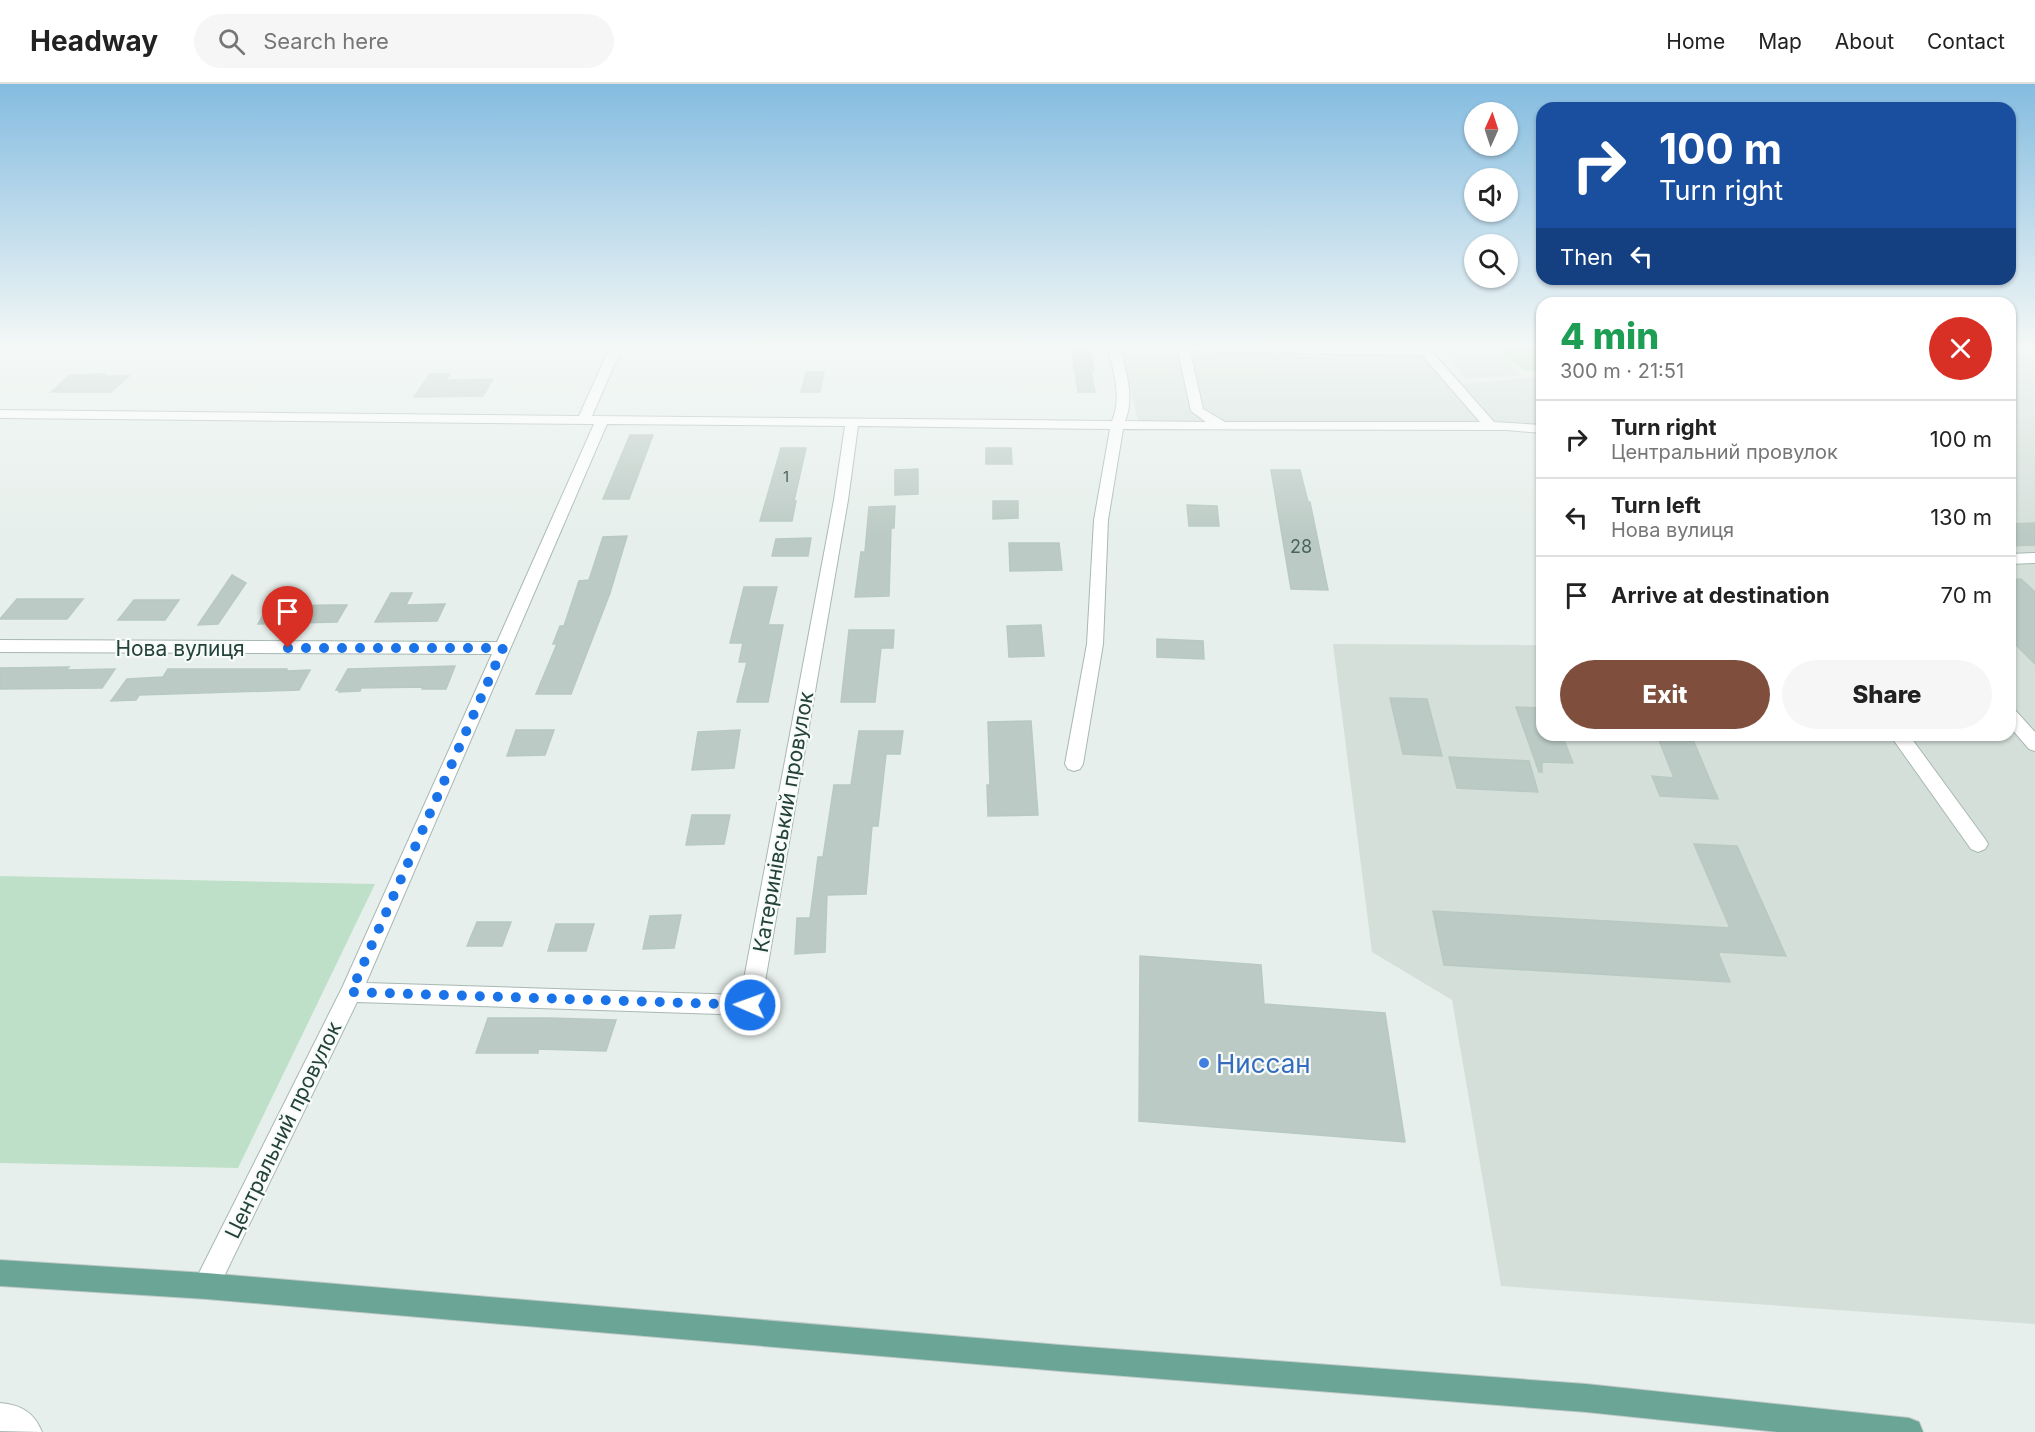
<!DOCTYPE html>
<meta charset="utf-8">
<style>
:root{--surface:#fff;--page:#f6f6f6;--text:#222;--muted:#767676;--line:#e0e0e0;--accent:#804e3d}
body{margin:0;font-family:Inter,sans-serif;background:var(--page);color:var(--text);height:100vh;display:flex;flex-direction:column;font-size:22px;white-space:nowrap}
*{box-sizing:border-box;margin:0}
p{font-size:20px;color:var(--muted)}
.icon{flex:none;width:33px;height:33px;fill:none;stroke:currentColor;stroke-width:2;stroke-linecap:round;stroke-linejoin:round}
.map{position:relative;flex:1;overflow:hidden}
.drawer{position:absolute;left:1536px;top:213px;width:480px;height:444px;display:flex;flex-direction:column;background:var(--surface);border-radius:18px;box-shadow:0 2px 4px #0004}
.drawer>*{flex:none}
.top-card{position:absolute;left:1536px;top:18px;width:480px;height:183px;border-radius:18px;box-shadow:0 2px 4px #0004;background:#1a4fa0;color:#fff;overflow:hidden}
.needle{width:39px;rotate:3deg}
.tools{position:absolute;left:1464px;top:18px;display:grid;gap:12px}
.tools a{display:grid;place-items:center;width:54px;height:54px;border-radius:50%;background:var(--surface);box-shadow:0 2px 4px #0004;font-size:30px}
.pin{position:absolute;display:grid;place-items:center;width:51px;height:51px;color:#fff;margin:-62px -26px;border-radius:50% 50% 50% 0;rotate:-45deg;box-shadow:0 0 6px #0007}
.pin .icon{rotate:45deg}
.me{position:absolute;width:66px;margin:-33px;rotate:272deg;stroke-linejoin:round;filter:drop-shadow(0 0 4px #0008)}
.turn{display:flex;align-items:center;gap:21px;height:126px;padding:0 24px;font-size:27px}
.turn .icon{width:78px;height:78px;stroke-width:2.5}
.turn b{display:block;font-size:42px;line-height:51px}
.then{display:flex;align-items:center;height:57px;padding:0 24px;background:#0003;gap:12px;font-size:22px}
.round{display:grid;place-items:center;flex:none;width:63px;height:63px;border-radius:32px;background:var(--page)}
.headline{display:flex;align-items:center;justify-content:space-between;height:102px;padding:0 24px}
h1{font-size:36px;font-weight:800;line-height:45px;color:#1e9e55}
.button{display:flex;gap:12px;margin-top:auto;padding:12px 24px}
.button a{flex:1;height:69px;border-radius:36px;background:var(--accent);color:#fff;font-size:24px;font-weight:800;line-height:69px;text-align:center}
.button a+a{background:var(--page);color:var(--text)}
ul{padding:0;list-style:none}
li{display:flex;align-items:center;gap:18px;height:78px;padding:0 24px;border-top:2px solid var(--line)}
li div{flex:1}
li b{display:block;font-size:22px}
li em{font-style:normal}
header{display:flex;align-items:center;gap:36px;box-sizing:border-box;height:84px;padding:0 30px;background:var(--surface);border-bottom:2px solid var(--line)}
header strong{font-size:28px}
nav{display:flex;gap:33px;margin-inline-start:auto;font-size:21px}
.search{width:420px;height:54px;background:var(--page);display:flex;align-items:center;gap:15px;box-sizing:border-box;padding:0 21px;border-radius:33px;color:var(--muted);font-size:22px}
.map>svg:first-child{display:block}
.built{fill:#d4dfda}
.green{fill:#bfe0c8}
.building{fill:#bbcac4;stroke:#b8c9c2;stroke-width:1.5}
.lines{fill:none;stroke-linecap:round;stroke-linejoin:round}
.minor-casing{stroke:#a8b8b2;stroke-width:2}
.primary-casing{stroke:#c2cac8;stroke-width:2}
.minor{fill:#fff;fill-rule:evenodd}
.primary{fill:#6aa596;fill-rule:evenodd}
.route{stroke:#1a73e8;stroke-width:10;stroke-dasharray:0 18}
.shop-dot{fill:#3f7fe0;stroke:#f7fbf9;stroke-width:2}
.labels{text-anchor:middle;dominant-baseline:central;stroke-width:4.5;stroke-linejoin:round;paint-order:stroke}
.far-number-label{font-size:15px;fill:#4a645c}
.number-label{font-size:18px;fill:#4a645c}
.street-label{font-size:21px;fill:#24423a;stroke:#f7fbf9}
.near-shop-label{font-size:26px;fill:#366cbe;stroke:#f7fbf9;text-anchor:start}
</style>
<header>
<strong>Headway</strong>
<div class="search"><svg class="icon" aria-label="search" viewBox="0 0 24 24"><circle cx="10" cy="10" r="6"/><path d="M15 15l6 6"/></svg>Search here</div>
<nav><a>Home</a><a>Map</a><a>About</a><a>Contact</a></nav>
</header>
<div class="map">
<svg width="2035" height="1348" viewBox="0 0 2035 1348">
<rect width="100%" height="100%" fill="#e6efeb"/>
<!-- built -->
<path class="built" d="M1442 263H1496L1520 291 1466 295Z
M1532 263H1542V348L1515 340 1138 337 1121 265 1437 269 1463 300 1537 293Z
M2010 263H2035V1240L1501 1202 1452 916 1372 868 1333 560 1542 561V651H2010Z"/>
<!-- green -->
<path class="green" d="M1499 263H1542V288L1524 286 1506 274Z
M0 792 375 800 238 1084 0 1079Z"/>
<!-- building -->
<path class="building" d="M1071 263H1085L1086 265H1090L1094 287H1091L1095 308H1078Z
M806 288H824L820 308H801Z
M105 290 103 292H129L111 308H51L70 291Z
M430 290H450L446 296 493 295 483 312 414 313Z
M630 351H653L629 415H603Z
M781 364H806L794 417H796L792 437H760Z
M986 364H1011L1012 380H986Z
M918 385V410L895 411V386Z
M1271 386H1300L1308 418H1310L1328 506 1291 505Z
M993 417H1018V434L993 435Z
M1187 421 1217 422 1219 442H1189Z
M895 422 894 444H891L889 512 855 513 861 468H865L869 423Z
M2035 439V461L2010 462V440Z
M627 452 610 509 571 610H536L557 560H553L560 542H564L579 497 589 496 603 453Z
M811 454 808 472H772L776 455Z
M1009 459H1059L1062 486 1010 487Z
M232 491 246 499 218 540 198 541Z
M2021 495 2035 508V580L2010 555V496Z
M744 503H777L768 541H783L768 618H737L747 578H739L743 559H730Z
M391 509H412L406 521 445 520 437 537 375 538Z
M17 515H83L67 535H0Z
M134 516H179L165 536H118Z
M333 521H347L337 538 258 540 268 522Z
M1041 541 1044 572 1009 573 1007 542Z
M849 546H894L893 564H881L875 618H841Z
M1157 555 1203 557 1204 575 1157 573Z
M455 582 446 605H422L423 603 361 604 360 607 339 608V606H336L348 585Z
M69 583 66 586 115 585 102 604 0 605V584Z
M168 585H287L286 587 310 586 299 606 139 611 136 616 111 617 127 595 163 593Z
M1390 614 1427 615 1442 672 1403 670Z
M1516 623 1542 624V651H1562L1573 679 1542 678V688H1539Z
M1031 637 1038 731 988 732 987 701H990L988 638Z
M516 646H554L545 671 507 672Z
M740 646 734 684 692 686 698 648Z
M859 647H903L900 670H886L878 742H872L866 810 827 811 825 868 795 870 797 834H810L818 773H823L834 701H851Z
M1657 651H1691L1718 715 1660 712 1652 692 1674 694Z
M1449 673 1529 677 1538 708 1457 704Z
M692 731H730L724 760 686 761Z
M1694 760 1737 762 1786 872 1718 868 1730 898 1444 881 1433 827 1730 844Z
M681 831 674 864 643 865 650 832Z
M477 838H511L502 862H467Z
M556 840H594L586 867H548Z
M1140 872 1261 881 1264 920 1385 929 1405 1058 1139 1037Z
M488 934H549L616 936 606 967 538 965V969H476Z"/>
<g class="lines">
<defs>
<path id="minor" d="M610 263H622L592 332 1112 337C1122 314 1114 286 1107 263H1119C1126 286 1135 314 1125 337L1206 338 1191 327 1177 263H1428L1494 338 1542 341V349L1506 346 1123 345 1108 436 1103 560 1083 680 1080 685 1074 687 1068 685 1065 680 1087 560 1094 436 1110 345 858 342 848 416 761 921 758 928 750 931 357 918 215 1211 206 1215 197 1211 193 1202 197 1193 342 904 492 570 0 568V556L497 558 594 340 0 334V326L579 332ZM1190 267 1422 271 1480 338H1225L1203 325ZM607 340 845 342 834 416 741 911 366 899Z
M2035 469V479L2010 480V470Z
M2010 625 2016 627 2035 648V667L2029 665 2010 643Z
M1890 651H1909L1985 755 1988 760 1985 765 1978 768 1971 765Z
M0 1319C21 1321 34 1328 42 1348L0 1347Z"/>
<path id="primary" d="M0 1176 206 1189 1060 1261 1586 1300 1909 1334 1919 1338 1923 1348H1778L1586 1328 1060 1287 206 1215 0 1202Z"/>
</defs>
<!-- minor casing -->
<use href="#minor" class="minor-casing"/>
<!-- primary casing -->
<use href="#primary" class="primary-casing"/>
<!-- minor -->
<use href="#minor" class="minor"/>
<!-- primary -->
<use href="#primary" class="primary"/>
</g>
<!-- sky -->
<linearGradient id="sky" x2="0" y2="1"><stop stop-color="#84bce0"/><stop offset="0.58" stop-color="#f4f8f6"/><stop offset="1" stop-color="#f4f8f6" stop-opacity="0"/></linearGradient>
<rect width="2035" height="452" fill="url(#sky)"/>
<g class="lines">
<!-- route -->
<path class="route" d="M288 564H503L351 908 750 921"/>
</g>
<!-- markers -->
<circle class="shop-dot" cx="1204" cy="979" r="6"/>
<g class="labels">
<!-- far-number labels -->
<g class="far-number-label">
<text x="786" y="392">1</text>
</g>
<!-- number labels -->
<g class="number-label">
<text x="1301" y="462">28</text>
</g>
<!-- street labels -->
<g class="street-label">
<text x="180" y="564">Нова вулиця</text>
<text transform="translate(783 738) rotate(-80)">Катеринівський провулок</text>
<text transform="translate(283 1046) rotate(-64)">Центральний провулок</text>
</g>
<!-- near-shop labels -->
<g class="near-shop-label">
<text x="1216" y="979">Ниссан</text>
</g>
</g>
</svg>
<div class="tools">
<a><svg class="needle" viewBox="-14 -14 28 28"><path d="M0-13l5 13h-10z" fill="#e53935"/><path d="M0 13l5-13h-10z" fill="#767676"/></svg></a>
<a><svg class="icon" aria-label="sound" viewBox="0 0 24 24"><path d="M4 9h4l5-4v14l-5-4H4zM17 9q2 3 0 6"/></svg></a>
<a><svg class="icon" aria-label="search" viewBox="0 0 24 24"><circle cx="10" cy="10" r="6"/><path d="M15 15l6 6"/></svg></a>
</div>
<div class="pin" style="left:288px;top:564px;background:#d93025"><svg class="icon" aria-label="arrive" viewBox="0 0 24 24"><path d="M6 21V4h12l-3 4 3 4H6"/></svg></div>
<svg class="me" style="left:750px;top:921px" viewBox="-20 -20 40 40"><circle r="17" fill="#1a73e8" stroke="#fff" stroke-width="3"/><path d="M0-11L8 9 0 5-8 9z" fill="#fff"/></svg>
<div class="top-card">
<div class="turn"><svg class="icon" aria-label="right" viewBox="0 0 24 24"><path d="M7 20v-9h11M14 6l5 5-5 5"/></svg><div><b>100 m</b>Turn right</div></div>
<div class="then">Then<svg class="icon" aria-label="left" viewBox="0 0 24 24"><path d="M17 20v-9H6M10 6l-5 5 5 5"/></svg></div>
</div>
<section class="drawer">
<div class="headline"><div><h1>4 min</h1><p>300 m · 21:51</p></div><a class="round" style="background:#d93025;color:#fff"><svg class="icon" aria-label="close" viewBox="0 0 24 24"><path d="M6 6l12 12M18 6L6 18"/></svg></a></div>
<ul>
<li><svg class="icon" aria-label="right" viewBox="0 0 24 24"><path d="M7 20v-9h11M14 6l5 5-5 5"/></svg><div><b>Turn right</b><p>Центральний провулок</p></div><em>100 m</em></li>
<li><svg class="icon" aria-label="left" viewBox="0 0 24 24"><path d="M17 20v-9H6M10 6l-5 5 5 5"/></svg><div><b>Turn left</b><p>Нова вулиця</p></div><em>130 m</em></li>
<li><svg class="icon" aria-label="arrive" viewBox="0 0 24 24"><path d="M6 21V4h12l-3 4 3 4H6"/></svg><div><b>Arrive at destination</b></div><em>70 m</em></li>
</ul>
<div class="button"><a>Exit</a><a>Share</a></div>
</section>
</div>
